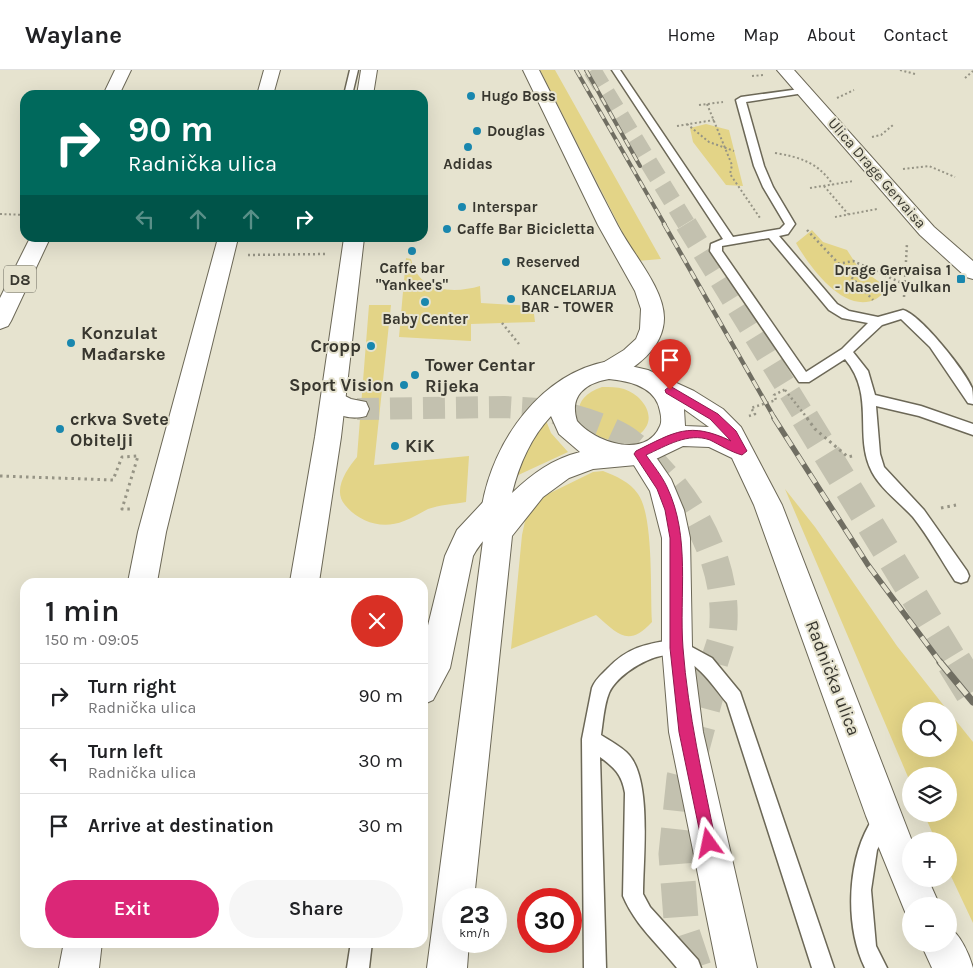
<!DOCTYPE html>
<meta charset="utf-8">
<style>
:root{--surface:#fff;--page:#f6f6f6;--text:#202124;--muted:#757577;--line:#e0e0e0;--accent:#db2777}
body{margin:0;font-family:Karla,sans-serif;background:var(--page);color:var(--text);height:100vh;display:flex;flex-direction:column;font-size:19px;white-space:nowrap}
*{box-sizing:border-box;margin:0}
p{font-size:16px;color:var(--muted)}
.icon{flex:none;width:28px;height:28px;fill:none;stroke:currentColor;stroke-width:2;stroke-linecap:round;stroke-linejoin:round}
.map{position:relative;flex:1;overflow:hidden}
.panel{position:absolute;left:20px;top:508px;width:408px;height:370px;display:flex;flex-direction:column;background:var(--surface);border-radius:15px;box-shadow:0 5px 20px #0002}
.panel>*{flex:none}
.guide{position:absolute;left:20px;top:20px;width:408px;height:152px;border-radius:15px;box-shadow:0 5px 20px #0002;background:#00695c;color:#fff;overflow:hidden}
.buttons{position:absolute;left:902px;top:632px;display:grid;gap:10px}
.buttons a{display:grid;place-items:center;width:55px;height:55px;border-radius:50%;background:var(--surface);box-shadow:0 5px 20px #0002;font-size:25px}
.speed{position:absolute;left:442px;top:818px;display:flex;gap:10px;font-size:25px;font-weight:700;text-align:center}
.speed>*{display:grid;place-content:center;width:65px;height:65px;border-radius:50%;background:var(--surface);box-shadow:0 5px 20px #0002;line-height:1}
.speed small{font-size:12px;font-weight:400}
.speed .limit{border:8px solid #d22;background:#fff;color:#111}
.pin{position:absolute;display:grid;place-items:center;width:42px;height:42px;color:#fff;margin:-51px -21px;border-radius:50% 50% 50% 0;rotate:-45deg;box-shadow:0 0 5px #0007}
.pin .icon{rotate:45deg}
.me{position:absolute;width:55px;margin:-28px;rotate:348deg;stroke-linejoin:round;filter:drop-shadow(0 0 4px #0008)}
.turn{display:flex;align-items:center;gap:18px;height:105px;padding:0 25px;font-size:22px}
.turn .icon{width:65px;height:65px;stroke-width:2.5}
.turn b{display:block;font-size:35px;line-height:42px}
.lanes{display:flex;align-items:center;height:48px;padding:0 25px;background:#0003;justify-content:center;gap:25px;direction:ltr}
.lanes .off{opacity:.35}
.round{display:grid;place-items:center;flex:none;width:52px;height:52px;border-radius:26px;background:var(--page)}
.head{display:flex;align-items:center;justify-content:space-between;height:85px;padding:0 25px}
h1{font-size:30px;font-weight:600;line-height:38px}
.cta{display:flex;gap:10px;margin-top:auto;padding:10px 25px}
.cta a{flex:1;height:58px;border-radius:30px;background:var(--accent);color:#fff;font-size:20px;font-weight:600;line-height:58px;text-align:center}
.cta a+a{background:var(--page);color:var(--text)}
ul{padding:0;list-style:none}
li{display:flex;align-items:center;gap:15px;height:65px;padding:0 25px;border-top:1px solid var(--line)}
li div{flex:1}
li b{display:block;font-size:19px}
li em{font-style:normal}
header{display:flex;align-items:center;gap:30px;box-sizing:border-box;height:70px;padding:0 25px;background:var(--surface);border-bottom:1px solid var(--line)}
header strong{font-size:24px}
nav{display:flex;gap:28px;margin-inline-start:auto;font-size:18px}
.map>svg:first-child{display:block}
.green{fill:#e3d487}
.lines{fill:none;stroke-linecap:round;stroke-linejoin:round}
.trunk-tunnel-far3{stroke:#c3c1af;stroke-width:18;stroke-dasharray:18 9;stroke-linecap:butt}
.trunk-tunnel-far2{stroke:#c3c1af;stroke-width:22;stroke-dasharray:22 11;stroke-linecap:butt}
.trunk-tunnel-far1{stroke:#c3c1af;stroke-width:28;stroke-dasharray:28 14;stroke-linecap:butt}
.trunk-tunnel{stroke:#c3c1af;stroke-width:35;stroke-dasharray:35 18;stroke-linecap:butt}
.service-casing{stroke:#6c6857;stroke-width:3}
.minor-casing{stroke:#6c6857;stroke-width:2}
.secondary-casing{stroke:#6c6857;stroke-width:2}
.primary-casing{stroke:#6c6857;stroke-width:2}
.trunk-casing{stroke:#6c6857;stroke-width:2}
.path-far2{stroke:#969485;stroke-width:2;stroke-dasharray:2 2.5;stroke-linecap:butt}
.path-far1{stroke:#969485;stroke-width:2.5;stroke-dasharray:2 3;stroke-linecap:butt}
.path{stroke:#969485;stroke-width:3;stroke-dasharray:2.5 4;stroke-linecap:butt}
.service{fill:#fff;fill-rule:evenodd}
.minor{fill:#fff;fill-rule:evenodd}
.secondary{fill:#fff;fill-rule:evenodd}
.primary{fill:#fff;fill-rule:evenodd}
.trunk{fill:#fff;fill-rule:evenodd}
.rail-far3-casing{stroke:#706e62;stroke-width:4}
.rail-far2-casing{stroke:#706e62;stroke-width:4.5}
.rail-far1-casing{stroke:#706e62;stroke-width:5.5}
.rail-casing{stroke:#706e62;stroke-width:7}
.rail-far3{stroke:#e6e3cf;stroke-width:2.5;stroke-dasharray:8;stroke-linecap:butt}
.rail-far2{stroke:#e6e3cf;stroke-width:3;stroke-dasharray:9;stroke-linecap:butt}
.rail-far1{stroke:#e6e3cf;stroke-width:4;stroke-dasharray:11;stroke-linecap:butt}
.rail{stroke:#e6e3cf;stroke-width:5;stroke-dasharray:14;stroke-linecap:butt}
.route{fill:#db2777;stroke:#8e194d}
.poi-dot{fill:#1987ae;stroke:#e6e3cf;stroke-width:2}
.labels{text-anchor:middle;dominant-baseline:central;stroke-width:4;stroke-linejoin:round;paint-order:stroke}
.far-poi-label{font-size:15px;font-weight:bold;fill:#38372f;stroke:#e6e3cf;text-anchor:start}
.far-street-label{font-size:15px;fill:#38372f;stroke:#e6e3cf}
.shield{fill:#e6e3cf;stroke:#6c6b5f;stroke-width:1}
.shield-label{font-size:16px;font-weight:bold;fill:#38372f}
.poi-label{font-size:18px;font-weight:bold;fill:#38372f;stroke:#e6e3cf;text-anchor:start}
.street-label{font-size:18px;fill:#38372f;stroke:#e6e3cf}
</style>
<header>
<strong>Waylane</strong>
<nav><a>Home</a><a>Map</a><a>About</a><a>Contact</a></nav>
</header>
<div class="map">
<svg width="973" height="898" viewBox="0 0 973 898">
<rect width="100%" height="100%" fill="#e6e3cf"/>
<!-- green -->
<path class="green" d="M540 0H555L661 189 637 191Z
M706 54 729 60 743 116 726 115 693 72 690 58Z
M812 160 823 172 847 180 858 197 888 218C885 221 880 227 876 229 844 245 809 196 796 173Z
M406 188 411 189C418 222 453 224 480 216L481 233 533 236 535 252 471 254V271L399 267Z
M369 235H391L374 395 469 386 466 432C454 434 439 435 428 439 420 443 412 448 404 451 382 460 359 452 345 435 332 420 347 399 357 387Z
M602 317C610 317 617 317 624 319 642 325 659 347 641 363 608 391 545 337 602 317Z
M545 348 551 363 568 382 514 407 522 383Z
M603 401C616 406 630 412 638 424 654 446 650 523 652 552 628 578 618 564 596 545L511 579 522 465 527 442 542 427 593 402Z
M785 419 815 457 897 576 948 641H911V679H949V642L973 672V853L949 802V771H936L924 744H949V706H911V714Z"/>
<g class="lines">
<!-- trunk-tunnel-far3 -->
<path class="trunk-tunnel-far3" d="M592 0 687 155"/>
<!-- trunk-tunnel-far2 -->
<path class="trunk-tunnel-far2" d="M686 154 806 349
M357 339 504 337 538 339 577 349"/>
<!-- trunk-tunnel-far1 -->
<path class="trunk-tunnel-far1" d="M572 348C590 353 614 361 629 372 684 415 730 487 723 560 722 571 717 582 714 593
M805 348 955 593"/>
<!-- trunk-tunnel -->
<path class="trunk-tunnel" d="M954 592 973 623
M694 898 682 862 676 784 684 708 715 592"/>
<defs>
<path id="service" d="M350 0H358L352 25H344Z
M612 0H620L733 167 780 159 785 154 763 117 754 96 736 30 741 27 807 18 808 20 804 23 746 32 764 96 773 117 795 154 788 164 779 166 837 234 849 241 878 247 903 240C921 245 965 301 972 318 973 323 973 329 973 334L968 333 930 277 901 249 882 255 853 282 868 301 875 325 921 336 973 354V365L919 346 876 336 880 384 884 397 924 440 967 501 969 506 967 511 961 513 955 511C941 490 929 467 913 447 900 433 881 419 872 402 853 366 876 326 845 289L809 312H799L710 181 711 174 723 169ZM769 168 829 240 842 248 868 253 842 279 806 302 722 181V176Z
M677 569 712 588 740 622 834 898H812L727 633C713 616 699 593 676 586 656 580 617 604 609 623 604 635 603 652 601 665 610 671 622 677 629 685 652 711 643 789 643 824L650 837 698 890 701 898H677C658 874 635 855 623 826L625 723C622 705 615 698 600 687L606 898H584L582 669 592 618C595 610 601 605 607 599 629 576 647 574 677 569Z
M884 738 891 741 894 748 877 780 871 820 876 876 887 898H865C845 857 847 794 869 755 874 747 876 742 884 738Z
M351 872H372L369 898H347Z"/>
<path id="minor" d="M361 0H377L373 25H357Z
M523 0H539C566 52 591 105 618 156 632 183 664 218 664 248 664 277 635 301 609 309L601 306 597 300 601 294 624 280 636 269 640 259 641 239 635 221 598 155Z
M777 0H794L934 157 973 191V209L966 207 920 165Z
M344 168H364L341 367 319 512H290L315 367Z
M640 374 649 377 671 409 684 440 690 468 692 577 703 662 757 898H717L669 662 662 577V468L650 421 627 384 631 377Z
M495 427 505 430 509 438C500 456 482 468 473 486L450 598 433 630 422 635V580L445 486 457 460 485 430Z"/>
<path id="secondary" d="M609 291 648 300 694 321 723 339 741 357 782 435 912 771 911 809H928L940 836H911V851L908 849 866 746 754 435 732 388 709 377 683 376 658 388 636 395 593 399 569 408 543 427 512 466 474 829H454V871H469L467 898H427L484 463C483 455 480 444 482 436 493 371 541 303 609 291ZM609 309C630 311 656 317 660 341 661 345 662 352 660 356 646 390 594 372 577 351 569 326 585 313 609 309ZM684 339 709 357 685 356ZM551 346 559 364 580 382C552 389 532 404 512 423 519 395 531 367 551 346Z
M949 858C960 863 970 886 973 898H932L921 874H949Z"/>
<path id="primary" d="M115 0H131L119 25H103Z
M264 0H280L273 25H257Z
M30 168H50L11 251 8 256 0 259V228Z
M218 168H238L166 462 157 512H128L138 462Z
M64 872H102L99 898H59Z"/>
<path id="trunk" d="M333 320 351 329 366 332 369 339 366 346C349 351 329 344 321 329L324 323Z"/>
</defs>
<!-- service casing -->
<use href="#service" class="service-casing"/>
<!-- minor casing -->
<use href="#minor" class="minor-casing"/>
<!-- secondary casing -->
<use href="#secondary" class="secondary-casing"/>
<!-- primary casing -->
<use href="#primary" class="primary-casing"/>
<!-- trunk casing -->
<use href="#trunk" class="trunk-casing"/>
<!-- path-far2 -->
<path class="path-far2" d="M900 0 915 4
M752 6 764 5
M965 8 973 1
M837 28 854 20
M707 34 732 95 730 104 760 148
M699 35 723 32
M687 54 709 72 734 81
M677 56 714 50
M872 67 881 65 893 55
M775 83C800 87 819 93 833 115
M903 99 929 96 955 107
M824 116 848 144
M810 118 854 111
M0 144 25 145
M835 147 877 139"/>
<!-- path-far1 -->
<path class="path-far1" d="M807 160 873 230
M248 185 327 184
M838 194 853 191 904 214
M904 227 907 173
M502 253 519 274
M785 320 808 349
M749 346 755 344 751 338 776 330 774 325 786 319"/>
<!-- path -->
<path class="path" d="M807 348 815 359 848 387 852 386
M0 406 113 410 122 387 138 386 122 439H130
M941 438 956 435"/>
<!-- service -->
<use href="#service" class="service"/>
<!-- minor -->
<use href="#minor" class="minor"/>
<!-- secondary -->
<use href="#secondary" class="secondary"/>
<!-- primary -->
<use href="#primary" class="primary"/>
<!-- trunk -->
<use href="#trunk" class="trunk"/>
<defs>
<path id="rail-far3" d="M576 0 665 155
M586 0 640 96"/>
<path id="rail-far2" d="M664 154 775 349"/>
<path id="rail-far1" d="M774 348 868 495 941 593"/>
<path id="rail" d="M940 592 973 632"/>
</defs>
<!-- rail-far3 casing -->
<use href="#rail-far3" class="rail-far3-casing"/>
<!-- rail-far2 casing -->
<use href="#rail-far2" class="rail-far2-casing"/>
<!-- rail-far1 casing -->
<use href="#rail-far1" class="rail-far1-casing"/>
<!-- rail casing -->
<use href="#rail" class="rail-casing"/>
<!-- rail-far3 -->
<use href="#rail-far3" class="rail-far3"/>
<!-- rail-far2 -->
<use href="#rail-far2" class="rail-far2"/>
<!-- rail-far1 -->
<use href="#rail-far1" class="rail-far1"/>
<!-- rail -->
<use href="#rail" class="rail"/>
</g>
<!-- route -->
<path class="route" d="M670 316 718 344 736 361 747 381 742 385C731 382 720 375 710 370 688 362 666 376 646 385 653 395 662 406 667 417 691 467 679 525 683 578 688 644 703 708 716 773L714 778 709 780 704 778 702 773 679 662 670 578V468L665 440 657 419 634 384 636 381C675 362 689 351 731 371L710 349 666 323 665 320Z"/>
<!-- markers -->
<g class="poi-dot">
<circle cx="471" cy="26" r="5"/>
<circle cx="477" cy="61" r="5"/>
<circle cx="468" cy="77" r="5"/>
<circle cx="462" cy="137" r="5"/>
<circle cx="447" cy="159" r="5"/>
<circle cx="412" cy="181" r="5"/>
<circle cx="506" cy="192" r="5"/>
<rect x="956" y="204" width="10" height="10" rx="2.5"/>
<circle cx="511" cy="229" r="5"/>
<circle cx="425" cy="232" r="5"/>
<circle cx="71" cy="273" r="5"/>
<circle cx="371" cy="276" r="5"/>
<circle cx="415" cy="305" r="5"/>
<circle cx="404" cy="315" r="5"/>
<circle cx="60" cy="359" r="5"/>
<circle cx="395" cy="376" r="5"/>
</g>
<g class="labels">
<!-- far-poi labels -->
<g class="far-poi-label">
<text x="481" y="26">Hugo Boss</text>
<text x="487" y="61">Douglas</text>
<text x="468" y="94" text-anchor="middle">Adidas</text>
<text x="472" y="137">Interspar</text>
<text x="457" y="159">Caffe Bar Bicicletta</text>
<text x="516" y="192">Reserved</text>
<text x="412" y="198" text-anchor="middle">Caffe bar<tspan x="412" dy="17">"Yankee's"</tspan></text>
<text x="951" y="200" text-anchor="end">Drage Gervaisa 1<tspan x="951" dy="17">- Naselje Vulkan</tspan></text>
<text x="521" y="220">KANCELARIJA<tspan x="521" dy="17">BAR - TOWER</tspan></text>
<text x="425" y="249" text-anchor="middle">Baby Center</text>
</g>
<!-- far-street labels -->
<g class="far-street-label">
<text transform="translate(877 103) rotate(49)">Ulica Drage Gervaisa</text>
</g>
<!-- shield labels -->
<rect class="shield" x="4" y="195.5" width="32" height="27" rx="4"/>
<g class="shield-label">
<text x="20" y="209">D8</text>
</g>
<!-- poi labels -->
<g class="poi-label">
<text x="81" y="263">Konzulat<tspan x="81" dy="21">Mađarske</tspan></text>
<text x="361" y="276" text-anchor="end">Cropp</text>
<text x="425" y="295">Tower Centar<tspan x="425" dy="21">Rijeka</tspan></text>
<text x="394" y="315" text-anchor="end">Sport Vision</text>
<text x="70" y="349">crkva Svete<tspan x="70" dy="21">Obitelji</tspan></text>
<text x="405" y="376">KiK</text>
</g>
<!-- street labels -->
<g class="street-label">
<text transform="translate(833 608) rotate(69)">Radnička ulica</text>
</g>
</g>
</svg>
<div class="buttons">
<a><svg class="icon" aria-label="search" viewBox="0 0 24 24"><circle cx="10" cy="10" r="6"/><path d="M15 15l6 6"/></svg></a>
<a><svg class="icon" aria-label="layers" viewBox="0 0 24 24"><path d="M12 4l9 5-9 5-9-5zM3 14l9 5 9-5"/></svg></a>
<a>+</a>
<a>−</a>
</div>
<div class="speed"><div>23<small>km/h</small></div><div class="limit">30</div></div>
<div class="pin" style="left:670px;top:320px;background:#d93025"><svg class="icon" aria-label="arrive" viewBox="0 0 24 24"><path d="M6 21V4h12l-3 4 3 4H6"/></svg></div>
<svg class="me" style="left:709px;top:773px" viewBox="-20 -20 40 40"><path d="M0-17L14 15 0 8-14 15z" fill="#db2777" stroke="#fff" stroke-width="4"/></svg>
<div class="guide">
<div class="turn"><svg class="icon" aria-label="right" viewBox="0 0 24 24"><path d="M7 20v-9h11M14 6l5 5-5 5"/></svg><div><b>90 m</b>Radnička ulica</div></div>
<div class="lanes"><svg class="icon off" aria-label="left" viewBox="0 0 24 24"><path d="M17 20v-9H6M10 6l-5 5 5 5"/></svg><svg class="icon off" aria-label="ahead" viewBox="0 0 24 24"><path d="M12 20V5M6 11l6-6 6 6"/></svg><svg class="icon off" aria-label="ahead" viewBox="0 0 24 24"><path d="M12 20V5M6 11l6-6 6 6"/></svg><svg class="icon" aria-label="right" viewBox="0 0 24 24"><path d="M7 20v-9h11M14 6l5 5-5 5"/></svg></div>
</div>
<section class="panel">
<div class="head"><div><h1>1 min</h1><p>150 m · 09:05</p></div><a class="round" style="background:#d93025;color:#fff"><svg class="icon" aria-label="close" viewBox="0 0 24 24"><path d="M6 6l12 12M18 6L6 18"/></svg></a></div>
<ul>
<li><svg class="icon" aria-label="right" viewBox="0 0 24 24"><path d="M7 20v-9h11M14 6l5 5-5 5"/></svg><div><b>Turn right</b><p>Radnička ulica</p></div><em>90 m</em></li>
<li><svg class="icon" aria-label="left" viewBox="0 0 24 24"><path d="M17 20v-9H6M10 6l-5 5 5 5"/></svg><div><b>Turn left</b><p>Radnička ulica</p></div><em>30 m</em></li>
<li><svg class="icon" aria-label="arrive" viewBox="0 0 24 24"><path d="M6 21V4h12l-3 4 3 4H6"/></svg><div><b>Arrive at destination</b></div><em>30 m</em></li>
</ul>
<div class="cta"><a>Exit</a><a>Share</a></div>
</section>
</div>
